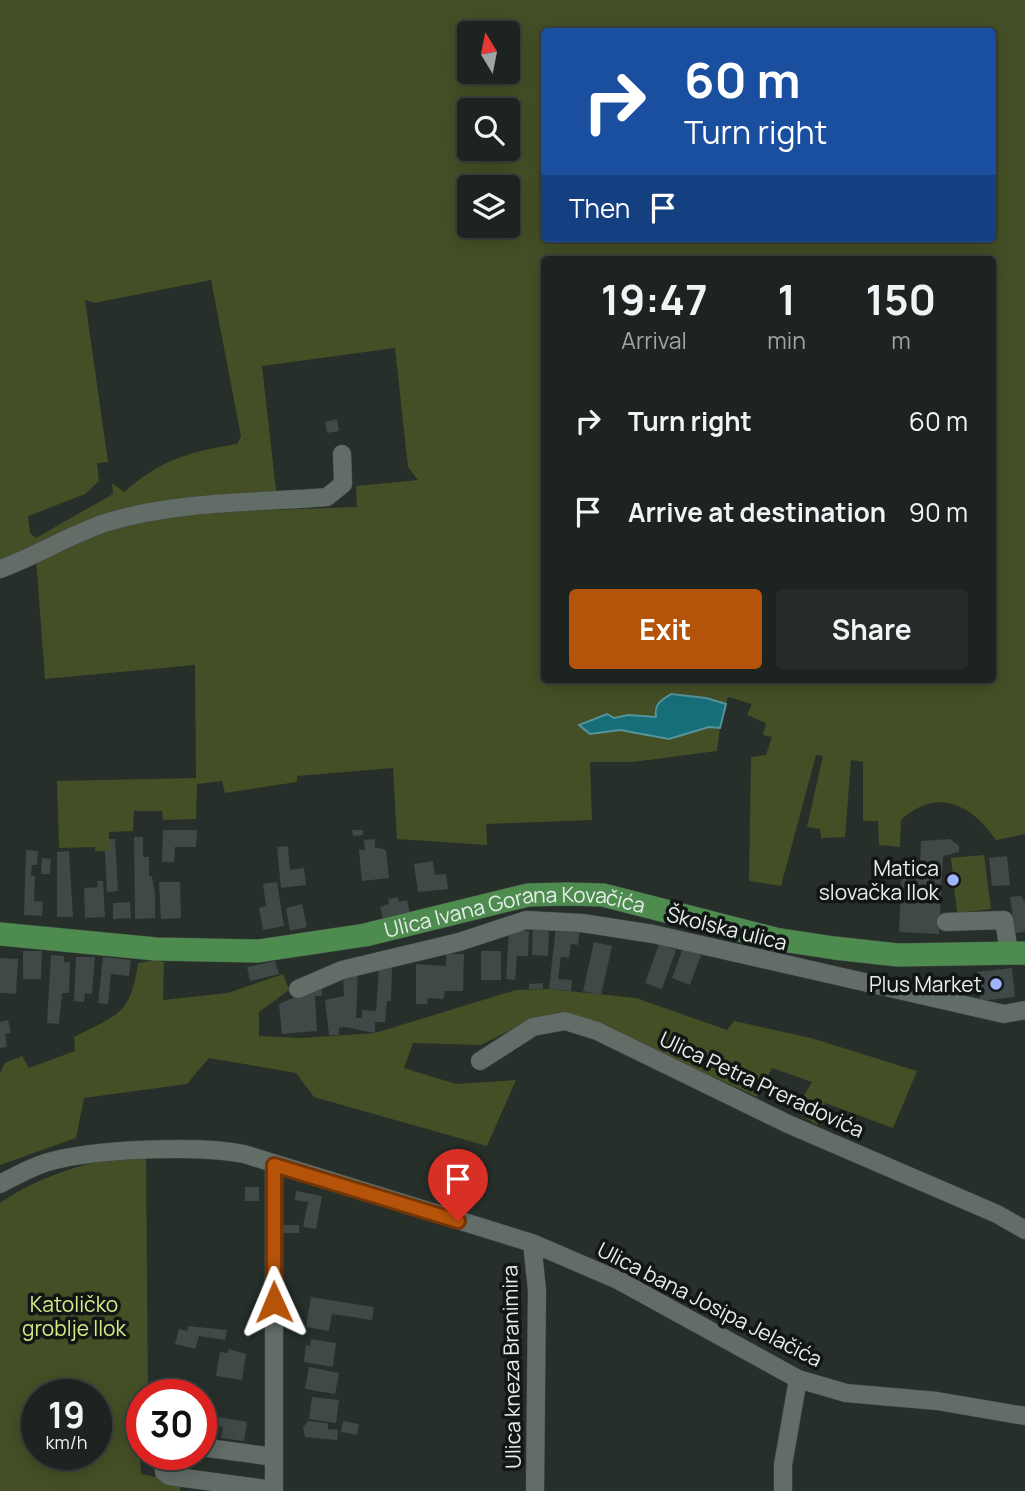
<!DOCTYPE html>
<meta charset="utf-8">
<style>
:root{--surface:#1c2320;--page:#252b29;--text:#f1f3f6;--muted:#a0a4a5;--line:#3a403e;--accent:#b45309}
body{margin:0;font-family:Manrope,sans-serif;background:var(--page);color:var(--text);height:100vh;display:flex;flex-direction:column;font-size:26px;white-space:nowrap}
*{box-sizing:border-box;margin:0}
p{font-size:23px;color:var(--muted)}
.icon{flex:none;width:38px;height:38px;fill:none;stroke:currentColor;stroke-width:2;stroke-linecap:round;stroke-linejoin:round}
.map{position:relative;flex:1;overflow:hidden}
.sheet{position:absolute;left:541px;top:256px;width:455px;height:427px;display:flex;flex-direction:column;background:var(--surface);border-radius:7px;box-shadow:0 4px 18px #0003,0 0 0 2px var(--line)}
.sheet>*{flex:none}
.top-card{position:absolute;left:541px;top:28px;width:455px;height:214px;border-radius:7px;box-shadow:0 4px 18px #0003,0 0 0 2px var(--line);background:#1a4fa0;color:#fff;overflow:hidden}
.needle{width:46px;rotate:350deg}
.tools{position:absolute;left:457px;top:21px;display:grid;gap:14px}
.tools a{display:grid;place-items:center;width:63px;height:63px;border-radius:7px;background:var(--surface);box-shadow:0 4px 18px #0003,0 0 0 2px var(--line);font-size:35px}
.speed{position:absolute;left:21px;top:1379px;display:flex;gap:14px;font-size:35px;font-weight:700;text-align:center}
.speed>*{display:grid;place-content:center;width:91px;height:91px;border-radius:50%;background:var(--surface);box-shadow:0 4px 18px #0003,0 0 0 2px var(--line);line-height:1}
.speed small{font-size:18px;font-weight:400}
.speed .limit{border:10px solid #d22;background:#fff;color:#111}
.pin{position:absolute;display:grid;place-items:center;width:60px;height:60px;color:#fff;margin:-72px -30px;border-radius:50% 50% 50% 0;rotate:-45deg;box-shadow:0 0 7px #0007}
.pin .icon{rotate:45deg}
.me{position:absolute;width:77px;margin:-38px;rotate:359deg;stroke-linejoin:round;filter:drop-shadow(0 0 5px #0008)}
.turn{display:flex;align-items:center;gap:24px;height:147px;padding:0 28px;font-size:32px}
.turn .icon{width:91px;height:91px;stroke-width:2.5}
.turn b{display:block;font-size:49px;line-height:60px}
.then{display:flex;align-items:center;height:66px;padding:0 28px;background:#0003;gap:14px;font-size:26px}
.eta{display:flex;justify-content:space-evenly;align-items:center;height:119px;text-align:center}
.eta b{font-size:42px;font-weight:700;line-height:49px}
.button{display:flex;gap:14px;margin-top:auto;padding:14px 28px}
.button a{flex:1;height:80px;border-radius:7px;background:var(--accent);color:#fff;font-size:28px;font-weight:700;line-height:80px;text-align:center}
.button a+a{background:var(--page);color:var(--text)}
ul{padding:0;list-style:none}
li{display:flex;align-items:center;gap:21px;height:91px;padding:0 28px}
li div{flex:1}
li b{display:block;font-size:26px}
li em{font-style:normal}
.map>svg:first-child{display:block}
.green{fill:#444f26;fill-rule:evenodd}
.water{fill:#166e79;stroke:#55949b;stroke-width:2}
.building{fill:#3e4948}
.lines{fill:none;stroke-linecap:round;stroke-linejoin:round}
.minor-casing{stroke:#424a47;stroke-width:19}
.major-casing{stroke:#424a47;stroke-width:24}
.minor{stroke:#626d68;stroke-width:18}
.major{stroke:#4d8b4f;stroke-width:23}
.route-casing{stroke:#753606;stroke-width:18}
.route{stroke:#b45309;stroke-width:12}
.poi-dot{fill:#a0b3fd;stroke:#121614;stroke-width:2.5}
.labels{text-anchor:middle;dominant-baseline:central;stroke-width:7;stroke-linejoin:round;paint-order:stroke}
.poi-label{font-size:21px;fill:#e7edea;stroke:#121614;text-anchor:end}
.street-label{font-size:21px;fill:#e7edea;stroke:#121614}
.park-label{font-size:21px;fill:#d1ec88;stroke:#121614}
</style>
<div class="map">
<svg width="1025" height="1491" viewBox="0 0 1025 1491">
<rect width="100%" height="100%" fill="#262f2a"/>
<!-- green -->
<path class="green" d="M0 0H1025V834L996 840C971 804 937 787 901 820L900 847 879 845 878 821H863V762L851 760 845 837 821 838 820 829 807 827 823 756 816 755 781 886 749 881 751 757 766 755 772 737 763 735 766 723 747 715 752 704 728 697 726 704 706 698 671 694 657 703 654 709 656 717 628 715 614 718 607 714 580 725 590 734 620 730 669 739 709 727 720 728 717 751 633 762H590L592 820 486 824 487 845 397 839 393 768 297 776V782L225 793 222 781 197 784 196 819 163 820 162 811H134L133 831 109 832V851H95V847L59 848 57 781 196 778 195 665 45 679 36 559 101 530 153 517 186 513 357 507 356 486 418 480 408 467 395 348 262 366 277 499 186 503 121 514 65 535 0 566ZM544 32H992V238H544ZM469 33H508V72H469ZM469 110H508V149H469ZM469 187H508V226H469ZM544 259H992V679H544ZM211 280 241 436 237 444C189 452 162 459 124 492L112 483 113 494 36 538 30 533 28 516 85 494 99 481 97 463 108 462 85 300 94 303Z
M984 855 991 909 957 913 951 858Z
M156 960 164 962 163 1000 228 993 283 974 289 990 259 1012V1036L301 1038 375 1033 516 990 549 989 636 998 727 1030 734 1021 811 1038 917 1071 893 1128 825 1103 817 1125 795 1111 812 1082 772 1068 757 1097 595 1023 554 1016 522 1024 481 1045 413 1043 404 1068 456 1084 516 1080 487 1146 314 1097 296 1073 209 1058 187 1084 84 1098 76 1138 0 1165V1073L5 1063 22 1056 29 1068 75 1051 74 1037C118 1014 130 1016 138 963Z
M107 1159H146L148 1395H142V1409H137L141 1474 181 1482 180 1491H0V1203C34 1180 67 1169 107 1159ZM37 1395H96V1454H37Z"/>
<!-- water -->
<path class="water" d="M671 694 706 698 726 704 720 728 709 727 669 739 620 730 590 734 579 725 607 714 614 718 628 715 656 717C654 704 660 701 671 694Z"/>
<!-- building -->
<path class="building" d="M337 419 339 431 327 433 325 422Z
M163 830H197L196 847H175L174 862H162Z
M352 830H363V835L353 836Z
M134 837H143V857H149V876H152L155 894V918L135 919Z
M109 839H115L118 891 107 892 105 851H109Z
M375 839V847L386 850 389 878 362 881 359 850H365L364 840Z
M950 839 959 846V852L943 856 939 934 899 932 902 864 920 865 921 841Z
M288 846 290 870 304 868 306 885 281 888 277 847Z
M26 850 38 851 37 865H32L31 876H35L34 901 43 902 42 916 24 915Z
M69 851 73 917H57V852Z
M1007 856 1010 885 992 886 989 858Z
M42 858 51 859 50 874H41Z
M433 861 435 875 446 874 448 889 418 892 414 864Z
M97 881H103L105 917 85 918 84 888 98 887Z
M159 882H180L181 918 161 919Z
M277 882 284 926 263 930 259 908 266 906 263 884Z
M1021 896 1025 902V932L1015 933 1010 897Z
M398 897 399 902 407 900 411 917 384 924 380 907 389 904 388 899Z
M130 902 131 918 113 919V903Z
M302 904 307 927 290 931 286 908Z
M533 925 549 926 548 956 532 955Z
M556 926 580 928 578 945 571 944 569 958 561 957 558 979 572 980 571 991 549 989Z
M509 931H529L528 956H517L515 980 506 979Z
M594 942 612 946 601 995 583 991Z
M659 944 676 950 662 989 645 983Z
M683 948 701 955 690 985 672 978Z
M23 951H42L41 979H23Z
M481 951H501V980H481Z
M446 954H464L463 991H445L443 999 428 998 427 1004H416V964L446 966Z
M51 955 64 956V962H70L69 993H62L59 1024 47 1023Z
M76 957H95L92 994 85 993 84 1002 74 1001Z
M103 957 131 960 129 976 111 974 108 1004 98 1003Z
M0 958 18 959 16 994 0 993Z
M275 961 279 974 250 981 247 967Z
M379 967H392L391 1001H387L385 1022H375V1033L345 1027 339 1028V1035H329L325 1000 344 996 343 976 358 970 356 1018H362V1010L376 1011Z
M1012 968 1015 997 980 1001 977 972Z
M543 983V989H529V984Z
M322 985V996H315L317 1031 282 1034 279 1004Z
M8 1020 11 1033 5 1034 7 1047 0 1048V1022Z
M245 1187H259V1201H245Z
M296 1191 322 1196 316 1229 303 1227 308 1202 295 1200Z
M282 1225H299V1233H282Z
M311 1297 374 1307 372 1320 332 1314 329 1331 306 1327Z
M188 1326 227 1330 225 1340 199 1336 195 1349 175 1344 179 1329 187 1331Z
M311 1339 336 1343 333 1367 304 1362 306 1345 310 1346Z
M229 1349 246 1354 242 1380 216 1376 220 1352 228 1353Z
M309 1367 339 1373 335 1394 305 1389Z
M312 1397 339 1400 336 1423 309 1419Z
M201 1414 247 1422 244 1441 221 1438 223 1427 201 1423Z
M308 1421 328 1423V1429L338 1430 337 1440 305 1437 303 1427Z
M343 1421 359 1424 357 1435 341 1432Z"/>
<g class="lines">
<defs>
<path id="minor" d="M0 569C37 556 70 534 108 522 178 501 254 503 327 497L343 484 342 454
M946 922 1004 920 1009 953
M298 989 342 970 459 942 526 920 582 923 653 934 1004 1014 1025 1010
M480 1061 533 1027 565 1021 597 1031 788 1124 997 1214 1025 1230
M274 1165V1491
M0 1184C19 1174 39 1163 60 1159 105 1149 200 1145 244 1154L532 1243 618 1280 798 1379 846 1393 937 1401 1025 1416
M532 1243 537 1290 535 1491
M201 1447 274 1457
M163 1454 164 1472 169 1476 274 1490
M783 1491V1465L798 1379"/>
<g id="major">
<path id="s1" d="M0 934 156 949 258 951 365 935 528 895 568 894 603 895 775 939 834 948 898 955 1025 953"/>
</g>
</defs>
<!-- minor casing -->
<use href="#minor" class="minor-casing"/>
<!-- major casing -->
<use href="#major" class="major-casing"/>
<!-- minor -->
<use href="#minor" class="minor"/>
<!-- major -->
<use href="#major" class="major"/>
</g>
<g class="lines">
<defs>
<path id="route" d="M274 1302V1165L458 1221"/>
</defs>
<!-- route casing -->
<use href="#route" class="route-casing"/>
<!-- route -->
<use href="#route" class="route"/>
</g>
<!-- markers -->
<g class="poi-dot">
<circle cx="953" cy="880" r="7"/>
<circle cx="996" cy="984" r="7"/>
</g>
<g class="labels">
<!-- poi labels -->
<g class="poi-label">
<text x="939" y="868">Matica<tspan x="939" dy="24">slovačka Ilok</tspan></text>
<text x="982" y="984">Plus Market</text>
</g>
<!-- street labels -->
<g class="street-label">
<text stroke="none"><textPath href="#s1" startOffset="520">Ulica Ivana Gorana Kovačića</textPath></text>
<text transform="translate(727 928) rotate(14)">Školska ulica</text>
<text transform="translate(762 1084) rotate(25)">Ulica Petra Preradovića</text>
<text transform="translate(710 1304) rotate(27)">Ulica bana Josipa Jelačića</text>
<text transform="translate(511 1367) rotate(-91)">Ulica kneza Branimira</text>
</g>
<!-- park labels -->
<g class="park-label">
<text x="74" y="1304">Katoličko<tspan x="74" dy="24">groblje Ilok</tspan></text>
</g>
</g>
</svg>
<div class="tools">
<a><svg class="needle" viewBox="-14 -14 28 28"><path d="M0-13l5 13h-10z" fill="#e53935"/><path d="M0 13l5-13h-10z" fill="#a0a4a5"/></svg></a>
<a><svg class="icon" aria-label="search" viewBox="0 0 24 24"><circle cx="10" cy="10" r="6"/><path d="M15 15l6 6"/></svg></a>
<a><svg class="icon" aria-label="layers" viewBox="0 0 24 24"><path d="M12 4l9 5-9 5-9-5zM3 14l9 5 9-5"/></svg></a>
</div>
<div class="speed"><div>19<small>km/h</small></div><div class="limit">30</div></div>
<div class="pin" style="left:458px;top:1221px;background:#d93025"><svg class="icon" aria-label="arrive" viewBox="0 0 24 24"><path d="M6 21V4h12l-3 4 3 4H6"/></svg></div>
<svg class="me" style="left:274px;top:1302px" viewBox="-20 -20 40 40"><path d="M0-17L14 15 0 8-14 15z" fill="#b45309" stroke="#fff" stroke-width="4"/></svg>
<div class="top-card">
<div class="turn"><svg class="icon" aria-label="right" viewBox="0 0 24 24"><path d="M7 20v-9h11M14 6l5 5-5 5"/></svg><div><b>60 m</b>Turn right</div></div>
<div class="then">Then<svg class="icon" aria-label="arrive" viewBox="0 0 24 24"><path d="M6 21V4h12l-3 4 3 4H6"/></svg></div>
</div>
<section class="sheet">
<div class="eta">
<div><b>19:47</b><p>Arrival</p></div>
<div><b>1</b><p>min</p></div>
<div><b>150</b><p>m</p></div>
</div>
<ul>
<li><svg class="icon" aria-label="right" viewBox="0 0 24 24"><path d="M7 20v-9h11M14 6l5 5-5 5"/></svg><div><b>Turn right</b></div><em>60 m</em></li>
<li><svg class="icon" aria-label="arrive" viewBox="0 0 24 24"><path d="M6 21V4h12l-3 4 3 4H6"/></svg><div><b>Arrive at destination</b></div><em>90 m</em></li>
</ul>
<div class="button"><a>Exit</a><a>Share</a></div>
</section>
</div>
